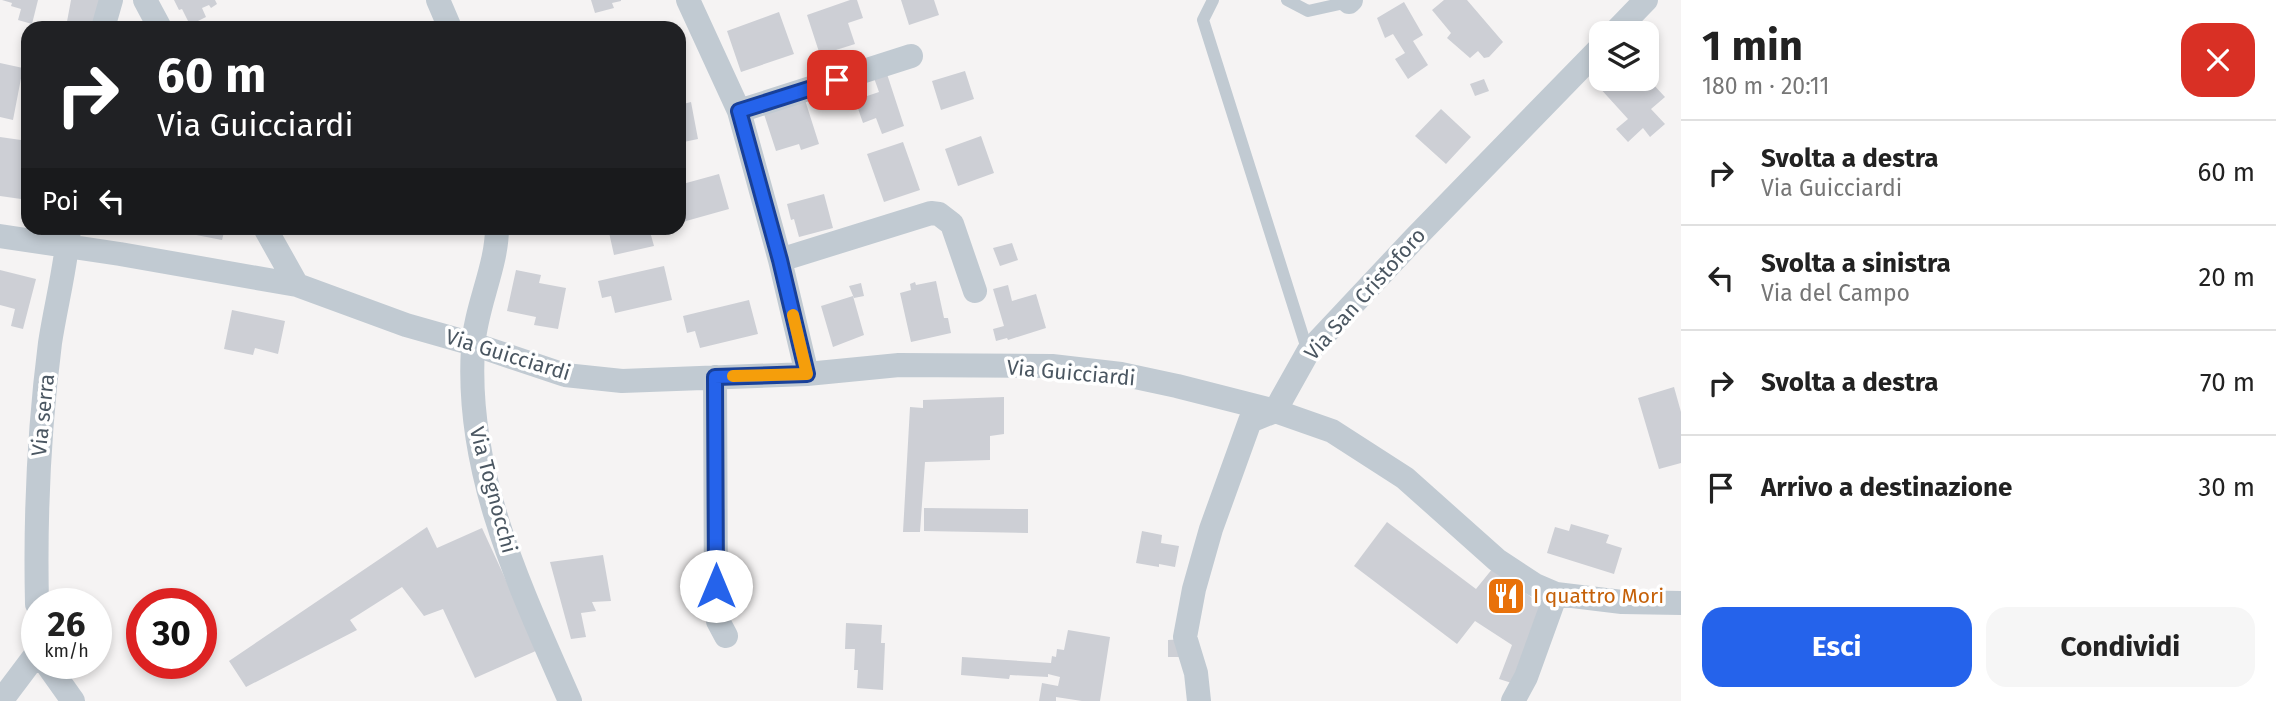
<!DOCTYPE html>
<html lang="it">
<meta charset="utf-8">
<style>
:root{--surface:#fff;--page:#f6f6f6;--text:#222;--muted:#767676;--line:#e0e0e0;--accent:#2563eb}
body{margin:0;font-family:"Fira Sans",sans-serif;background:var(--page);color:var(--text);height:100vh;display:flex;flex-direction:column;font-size:26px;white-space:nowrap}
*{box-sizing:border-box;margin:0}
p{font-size:23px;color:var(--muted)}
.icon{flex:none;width:38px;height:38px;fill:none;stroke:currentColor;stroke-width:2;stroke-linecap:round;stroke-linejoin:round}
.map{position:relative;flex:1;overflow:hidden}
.drawer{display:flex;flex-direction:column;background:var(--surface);width:595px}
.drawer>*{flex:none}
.guide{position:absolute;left:21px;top:21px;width:665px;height:214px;border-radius:21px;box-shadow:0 4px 10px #0003;background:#202124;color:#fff;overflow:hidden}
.fabs{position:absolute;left:1589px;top:21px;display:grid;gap:14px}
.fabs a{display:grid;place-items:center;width:70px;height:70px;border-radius:14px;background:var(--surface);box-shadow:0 4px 10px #0003;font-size:35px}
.speed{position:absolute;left:21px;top:588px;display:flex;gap:14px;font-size:35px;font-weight:700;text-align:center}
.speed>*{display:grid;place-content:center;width:91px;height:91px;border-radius:50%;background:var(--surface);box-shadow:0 4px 10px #0003;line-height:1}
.speed small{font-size:18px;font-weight:400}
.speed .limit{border:10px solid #d22;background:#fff;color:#111}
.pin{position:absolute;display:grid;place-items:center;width:60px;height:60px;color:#fff;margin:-30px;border-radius:14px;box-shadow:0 4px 10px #0006}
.me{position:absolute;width:77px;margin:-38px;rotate:0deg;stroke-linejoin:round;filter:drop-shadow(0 0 5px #0008)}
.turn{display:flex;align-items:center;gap:24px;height:147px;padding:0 21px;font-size:32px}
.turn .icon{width:91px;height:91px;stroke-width:2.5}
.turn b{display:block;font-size:49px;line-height:60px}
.then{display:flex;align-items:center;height:66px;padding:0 21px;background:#0003;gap:14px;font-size:26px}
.round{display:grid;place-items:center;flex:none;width:74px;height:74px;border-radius:21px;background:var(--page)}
.summary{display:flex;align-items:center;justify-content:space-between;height:119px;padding:0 21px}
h1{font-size:42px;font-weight:700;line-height:52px}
.cta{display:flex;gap:14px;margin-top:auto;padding:14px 21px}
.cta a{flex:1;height:80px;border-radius:21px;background:var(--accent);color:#fff;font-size:28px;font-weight:700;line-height:80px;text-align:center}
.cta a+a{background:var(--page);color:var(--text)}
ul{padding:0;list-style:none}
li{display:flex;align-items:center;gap:21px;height:105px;padding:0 21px;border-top:2px solid var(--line)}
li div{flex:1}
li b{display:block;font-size:26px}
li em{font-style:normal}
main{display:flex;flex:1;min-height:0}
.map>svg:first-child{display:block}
.building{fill:#cdcfd5}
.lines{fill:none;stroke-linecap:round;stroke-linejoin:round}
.service{stroke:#c1cad2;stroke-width:12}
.minor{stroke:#c1cad2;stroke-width:24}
.route-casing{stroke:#184099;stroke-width:18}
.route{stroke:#2563eb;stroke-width:12}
.slow{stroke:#f59e0b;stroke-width:12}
.labels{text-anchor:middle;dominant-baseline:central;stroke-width:7;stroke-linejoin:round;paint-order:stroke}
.street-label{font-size:21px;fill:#4a5661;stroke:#fff}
.food-label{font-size:21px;fill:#c56008;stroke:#fff;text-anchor:start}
</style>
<main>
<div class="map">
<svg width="1681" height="701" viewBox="0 0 1681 701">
<rect width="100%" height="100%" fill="#f5f3f3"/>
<!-- building -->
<path class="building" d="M2 0H38L32 24 18 20 21 9 11 6 12 3Z
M71 0H105L98 28 66 27Z
M174 0H215L217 4 211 8 209 5 202 8 206 17 190 25 182 9 179 10Z
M591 0H621V1L612 3 614 8 595 13Z
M850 0H857L863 18 848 23 855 44 820 55 807 15Z
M901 0H934L939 15 909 25Z
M1444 0H1467L1503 42 1489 57 1484 58 1478 51 1470 58 1447 38 1451 33 1432 10Z
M1404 2 1423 35 1413 41 1428 65 1408 79 1395 59 1405 53 1393 34 1385 38 1377 18Z
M779 12 794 54 741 72 727 31Z
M0 63 23 68 13 120 0 117Z
M965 71 974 99 941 110 932 81Z
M887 74 904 126 882 134 876 118 863 123 855 100 879 92 874 78Z
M1484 79 1489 91 1475 96 1470 84Z
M1605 79H1641L1649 87 1652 83 1665 97 1651 109 1665 124 1650 137 1643 128 1628 142 1616 129 1628 119 1598 86Z
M805 100 819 144 801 150 799 144 776 151 764 114Z
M691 102 698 139 679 143V105Z
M1441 109 1471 137 1446 164 1415 136Z
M981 136 994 173 958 186 945 149Z
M0 137 28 141V200L0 196Z
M903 142 920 190 884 202 867 154Z
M719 174 729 209 679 223V185Z
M824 194 833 228 799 237 794 219 791 220 787 204Z
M160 228H225L222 240Z
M608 228H632L633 232 649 228 654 246 614 255Z
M1012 243 1018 260 1000 266 993 248Z
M664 266 672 300 615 313 611 296 602 298 598 281Z
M0 270 36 279 23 329 11 326 15 309 0 305Z
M516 270 541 275 539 283 566 288 558 329 534 325 536 317 507 311Z
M936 281 944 318H948L951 333 911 342 900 293 911 290 910 284 915 282 916 285Z
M861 283 864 296 854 298 849 286Z
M1008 285 1012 301 1036 294 1046 328 1008 340 1007 338 996 341 993 329 1004 326 993 289Z
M853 296 864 335 833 347 821 306Z
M749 300 758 334 700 348 695 331 687 333 683 316Z
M232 310 285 321 278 354 255 348 253 355 224 349Z
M1674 387 1681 412V463L1659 469 1638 398Z
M1004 397V434L990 436V460L925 462 920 532H903L910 407 923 408V400Z
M924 508 1028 509V533L924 531Z
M1387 522 1476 589 1493 568 1544 607 1515 684 1499 679 1512 645 1475 621 1457 644 1354 566Z
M1571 524 1609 535 1606 543 1622 548 1614 574 1547 553 1555 527 1569 531Z
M427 527 437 548 482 528 538 650 475 678 443 609 424 616 402 587 350 620 357 630 246 687 229 661Z
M1142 531 1162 535 1161 543 1179 546 1175 567 1159 564V567L1136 563Z
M603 555 611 601 592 602 596 611 581 613 586 637 571 639 550 562Z
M846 623 882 625 881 643H885L883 690 857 688 858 670H854L855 649H845Z
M1068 630 1110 637 1100 701H1082L1056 697V701H1039L1042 683 1058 686 1060 677 1048 674V677L1010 675 1009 679 961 675 962 657 1051 663 1052 656 1056 657 1057 649 1064 650Z
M1186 639V657H1168V640Z"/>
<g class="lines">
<!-- service -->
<path class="service" d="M1213 0 1203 20 1308 352
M1287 0 1308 11 1349 2"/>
<!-- minor -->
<path class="minor" d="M145 0 160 28
M438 0 450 28
M688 0 739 111 780 260 807 374
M1349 2 1351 0
M103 28 111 0
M1614 33 1646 0
M739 111 911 56
M265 228 297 285
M497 228C497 267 475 308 473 348 465 474 521 589 570 701
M0 236 120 254 297 285 406 325 473 344 565 375 622 381 807 374 899 365 1052 366 1121 374 1177 386 1275 411 1332 431 1405 478 1497 560 1535 585 1556 594 1622 602 1681 603
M780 260 931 213 939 214 952 224 975 291
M715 377 716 607 718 621 726 636
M37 604C35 517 39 429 50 343 56 304 66 267 69 228
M46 663 73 701
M1 701 37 653
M1199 701 1196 673 1185 637 1194 589 1211 529 1250 421 1275 411 1308 352 1414 239 1601 47
M1513 701 1526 677 1556 594"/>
</g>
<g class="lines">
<defs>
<path id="route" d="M716 586 715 377 807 374 780 260 739 111 837 80"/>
</defs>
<!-- route casing -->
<use href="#route" class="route-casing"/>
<!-- route -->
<use href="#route" class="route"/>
<!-- slow -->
<path class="slow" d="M733 376 807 374 793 315"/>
</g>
<!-- icons -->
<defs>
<symbol id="restaurant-square" viewBox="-11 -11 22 22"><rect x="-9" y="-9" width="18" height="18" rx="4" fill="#e8710a" stroke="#fff"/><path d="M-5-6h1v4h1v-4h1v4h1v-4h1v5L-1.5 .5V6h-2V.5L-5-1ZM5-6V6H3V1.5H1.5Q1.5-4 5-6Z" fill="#fff"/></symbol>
</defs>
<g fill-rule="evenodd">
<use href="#restaurant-square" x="1484" y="574" width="44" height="44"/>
</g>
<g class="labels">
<!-- street labels -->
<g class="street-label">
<text transform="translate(1365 294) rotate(-48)">Via San Cristoforo</text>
<text transform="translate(508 355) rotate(17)">Via Guicciardi</text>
<text transform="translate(1071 373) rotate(5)">Via Guicciardi</text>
<text transform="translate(43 415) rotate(-84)">Via serra</text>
<text transform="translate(493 490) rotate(75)">Via Tognocchi</text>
</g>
<!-- food labels -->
<g class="food-label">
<text x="1533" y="596">I quattro Mori</text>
</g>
</g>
</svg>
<div class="fabs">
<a><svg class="icon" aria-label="layers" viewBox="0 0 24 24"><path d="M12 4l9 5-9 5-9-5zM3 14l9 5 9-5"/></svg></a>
</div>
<div class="speed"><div>26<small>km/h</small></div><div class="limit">30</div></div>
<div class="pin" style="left:837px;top:80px;background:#d93025"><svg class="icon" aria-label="arrive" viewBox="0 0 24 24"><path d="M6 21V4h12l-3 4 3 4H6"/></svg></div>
<svg class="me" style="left:716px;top:586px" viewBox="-20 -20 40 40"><circle r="19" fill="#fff"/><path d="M0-13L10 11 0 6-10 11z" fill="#2563eb"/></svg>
<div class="guide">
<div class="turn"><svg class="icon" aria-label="right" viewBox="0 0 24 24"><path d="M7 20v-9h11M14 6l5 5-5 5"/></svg><div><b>60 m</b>Via Guicciardi</div></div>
<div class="then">Poi<svg class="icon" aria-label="left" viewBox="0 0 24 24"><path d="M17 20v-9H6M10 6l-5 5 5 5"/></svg></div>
</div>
</div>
<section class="drawer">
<div class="summary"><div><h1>1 min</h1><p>180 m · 20:11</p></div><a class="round" style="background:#d93025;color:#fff"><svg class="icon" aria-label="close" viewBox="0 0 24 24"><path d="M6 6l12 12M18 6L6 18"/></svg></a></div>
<ul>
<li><svg class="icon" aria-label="right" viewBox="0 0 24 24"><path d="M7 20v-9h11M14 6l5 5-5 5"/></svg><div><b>Svolta a destra</b><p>Via Guicciardi</p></div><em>60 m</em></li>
<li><svg class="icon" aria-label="left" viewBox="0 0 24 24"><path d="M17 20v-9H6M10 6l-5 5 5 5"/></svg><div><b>Svolta a sinistra</b><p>Via del Campo</p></div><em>20 m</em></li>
<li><svg class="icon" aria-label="right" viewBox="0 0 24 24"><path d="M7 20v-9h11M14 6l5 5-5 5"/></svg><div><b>Svolta a destra</b></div><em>70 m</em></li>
<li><svg class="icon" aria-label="arrive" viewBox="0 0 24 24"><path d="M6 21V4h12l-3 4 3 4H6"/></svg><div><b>Arrivo a destinazione</b></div><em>30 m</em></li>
</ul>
<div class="cta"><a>Esci</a><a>Condividi</a></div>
</section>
</main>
